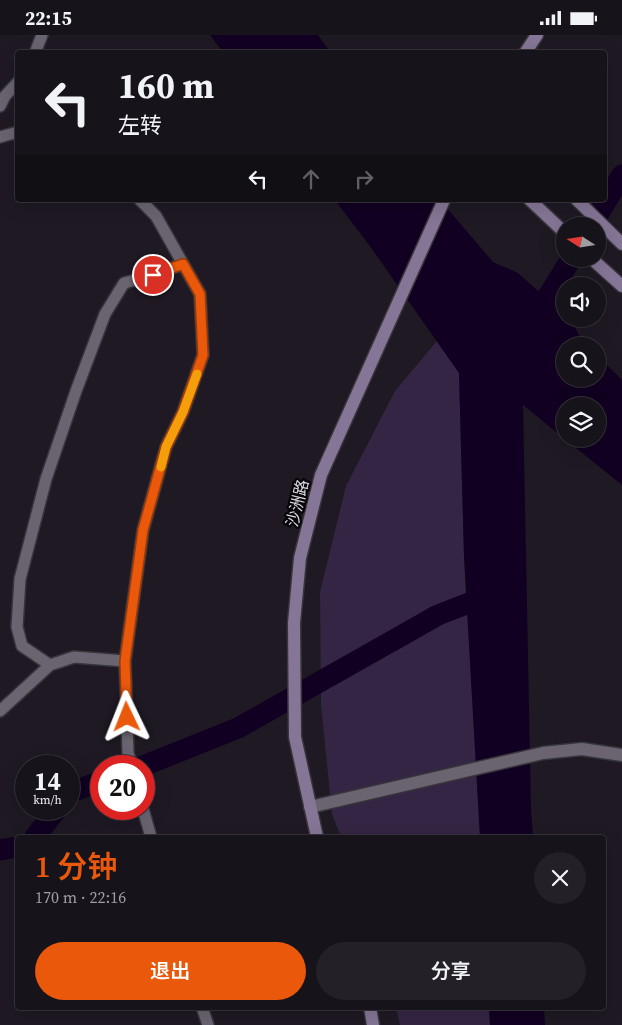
<!DOCTYPE html>
<html lang="zh">
<meta charset="utf-8">
<style>
:root{--surface:#16131a;--page:#232027;--text:#f1f3f6;--muted:#9e9ea2;--line:#353239;--accent:#ea580c}
body{margin:0;font-family:"Source Serif 4","Noto Sans SC",serif;background:var(--page);color:var(--text);height:100vh;display:flex;flex-direction:column;font-size:19px;white-space:nowrap}
*{box-sizing:border-box;margin:0}
p{font-size:16px;color:var(--muted)}
.icon{flex:none;width:28px;height:28px;fill:none;stroke:currentColor;stroke-width:2;stroke-linecap:round;stroke-linejoin:round}
.map{position:relative;flex:1;overflow:hidden}
.details{position:absolute;left:15px;top:800px;width:591px;height:175px;display:flex;flex-direction:column;background:var(--surface);border-radius:5px;box-shadow:0 5px 20px #0002,0 0 0 1px var(--line)}
.details>*{flex:none}
.guide{position:absolute;left:15px;top:15px;width:592px;height:152px;border-radius:5px;box-shadow:0 5px 20px #0002,0 0 0 1px var(--line);background:#16131a;color:var(--text);overflow:hidden}
.needle{width:32px;rotate:282deg}
.fabs{position:absolute;left:556px;top:182px;display:grid;gap:10px}
.fabs a{display:grid;place-items:center;width:50px;height:50px;border-radius:50%;background:var(--surface);box-shadow:0 5px 20px #0002,0 0 0 1px var(--line);font-size:25px}
.speed{position:absolute;left:15px;top:720px;display:flex;gap:10px;font-size:25px;font-weight:700;text-align:center}
.speed>*{display:grid;place-content:center;width:65px;height:65px;border-radius:50%;background:var(--surface);box-shadow:0 5px 20px #0002,0 0 0 1px var(--line);line-height:1}
.speed small{font-size:12px;font-weight:400}
.speed .limit{border:8px solid #d22;background:#fff;color:#111}
.pin{position:absolute;display:grid;place-items:center;width:42px;height:42px;color:#fff;margin:-21px;border:2px solid #fff;border-radius:50%;box-shadow:0 1px 5px #0007}
.me{position:absolute;width:55px;margin:-28px;rotate:358deg;stroke-linejoin:round;filter:drop-shadow(0 0 4px #0008)}
.turn{display:flex;align-items:center;gap:18px;height:105px;padding:0 20px;font-size:22px}
.turn .icon{width:65px;height:65px;stroke-width:2.5}
.turn b{display:block;font-size:35px;line-height:42px}
.lanes{display:flex;align-items:center;height:48px;padding:0 20px;background:#0003;justify-content:center;gap:25px;direction:ltr}
.lanes .off{opacity:.35}
.round{display:grid;place-items:center;flex:none;width:52px;height:52px;border-radius:26px;background:var(--page)}
.head{display:flex;align-items:center;justify-content:space-between;height:85px;padding:0 20px}
h1{font-size:30px;font-weight:600;line-height:38px;color:var(--accent)}
.button{display:flex;gap:10px;margin-top:auto;padding:10px 20px}
.button a{flex:1;height:58px;border-radius:30px;background:var(--accent);color:#fff;font-size:20px;font-weight:600;line-height:58px;text-align:center}
.button a+a{background:var(--page);color:var(--text)}
.status{display:flex;justify-content:space-between;align-items:center;height:35px;padding:0 25px;background:var(--surface);direction:ltr}
.status svg{height:14px;fill:currentColor}
.map>svg:first-child{display:block}
.green{fill:#352544}
.water{fill:#120022}
.lines{fill:none;stroke-linecap:round;stroke-linejoin:round}
.canal{stroke:#120022;stroke-width:21}
.lane-casing{stroke:#37343b;stroke-width:14}
.street-casing{stroke:#37343b;stroke-width:15}
.secondary-casing{stroke:#37343b;stroke-width:15}
.lane{stroke:#696470;stroke-width:11}
.street{stroke:#696470;stroke-width:12}
.secondary{stroke:#857596;stroke-width:12}
.route-casing{stroke:#983908;stroke-width:12}
.route{stroke:#ea580c;stroke-width:9}
.slow{stroke:#f59e0b;stroke-width:9}
.labels{text-anchor:middle;dominant-baseline:central;stroke-width:4.5;stroke-linejoin:round;paint-order:stroke}
.street-label{font-size:16px;fill:#dddae1;stroke:#070509}
</style>
<div class="status"><b>22:15</b><svg viewBox="0 0 49 12"><path d="M0 12V9h3v3zM5 12V6h3v6zM10 12V3h3v9zM15 12V0h3v12zM26 1h20v11H26zM47 4h2v5h-2z"/></svg></div>
<div class="map">
<svg width="622" height="990" viewBox="0 0 622 990">
<rect width="100%" height="100%" fill="#1e1923"/>
<!-- green -->
<path class="green" d="M437 306 459 338 464 521 480 802H341L332 779 321 669 320 557 346 451 395 356Z
M396 973H489L490 990H400Z"/>
<!-- water -->
<path class="water" d="M210 0H318L330 17H223Z
M335 165H440L493 227 518 238 565 280V284H569L571 285 584 309 587 311H565V344H598V321L622 345V450L565 404H598V371H565V404L523 370 531 773 533 802H480L464 521 459 338 372 214Z
M489 973H544L545 990H490Z"/>
<g class="lines">
<!-- canal -->
<path class="canal" d="M591 191 622 140
M532 287 571 224
M143 731 238 693 438 580 492 559
M69 758 101 746
M35 802 57 774
M0 815 18 812"/>
<defs>
<path id="lane" d="M35 18 42 0
M0 71 5 61 18 47
M0 102 18 97
M50 630 22 611 17 592 20 544 46 444 76 356 105 279 124 248 153 240 183 229
M0 676 50 630 74 622 125 626
M132 731 128 718 125 626 143 495 166 412 183 377 203 320 200 259 156 181 140 165
M143 774 151 802
M202 972 208 990"/>
<path id="street" d="M310 772 543 718 582 714 622 720"/>
<path id="secondary" d="M525 18 537 0
M530 165 565 198
M577 165 622 209
M592 224 622 251
M317 802 295 702 294 588 300 523 321 440 444 165
M370 972 373 990"/>
</defs>
<!-- lane casing -->
<use href="#lane" class="lane-casing"/>
<!-- street casing -->
<use href="#street" class="street-casing"/>
<!-- secondary casing -->
<use href="#secondary" class="secondary-casing"/>
<!-- lane -->
<use href="#lane" class="lane"/>
<!-- street -->
<use href="#street" class="street"/>
<!-- secondary -->
<use href="#secondary" class="secondary"/>
</g>
<g class="lines">
<defs>
<path id="route" d="M127 682 125 626 143 495 166 412 183 377 203 320 200 259 183 229 153 240"/>
</defs>
<!-- route casing -->
<use href="#route" class="route-casing"/>
<!-- route -->
<use href="#route" class="route"/>
<!-- slow -->
<path class="slow" d="M161 432 166 412 183 377 197 339"/>
</g>
<g class="labels">
<!-- street labels -->
<g class="street-label">
<text transform="translate(297 468) rotate(-76)">沙洲路</text>
</g>
</g>
</svg>
<div class="fabs">
<a><svg class="needle" viewBox="-14 -14 28 28"><path d="M0-13l5 13h-10z" fill="#e53935"/><path d="M0 13l5-13h-10z" fill="#9e9ea2"/></svg></a>
<a><svg class="icon" aria-label="sound" viewBox="0 0 24 24"><path d="M4 9h4l5-4v14l-5-4H4zM17 9q2 3 0 6"/></svg></a>
<a><svg class="icon" aria-label="search" viewBox="0 0 24 24"><circle cx="10" cy="10" r="6"/><path d="M15 15l6 6"/></svg></a>
<a><svg class="icon" aria-label="layers" viewBox="0 0 24 24"><path d="M12 4l9 5-9 5-9-5zM3 14l9 5 9-5"/></svg></a>
</div>
<div class="speed"><div>14<small>km/h</small></div><div class="limit">20</div></div>
<div class="pin" style="left:153px;top:240px;background:#d93025"><svg class="icon" aria-label="arrive" viewBox="0 0 24 24"><path d="M6 21V4h12l-3 4 3 4H6"/></svg></div>
<svg class="me" style="left:127px;top:682px" viewBox="-20 -20 40 40"><path d="M0-17L14 15 0 8-14 15z" fill="#ea580c" stroke="#fff" stroke-width="4"/></svg>
<div class="guide">
<div class="turn"><svg class="icon" aria-label="left" viewBox="0 0 24 24"><path d="M17 20v-9H6M10 6l-5 5 5 5"/></svg><div><b>160 m</b>左转</div></div>
<div class="lanes"><svg class="icon" aria-label="left" viewBox="0 0 24 24"><path d="M17 20v-9H6M10 6l-5 5 5 5"/></svg><svg class="icon off" aria-label="ahead" viewBox="0 0 24 24"><path d="M12 20V5M6 11l6-6 6 6"/></svg><svg class="icon off" aria-label="right" viewBox="0 0 24 24"><path d="M7 20v-9h11M14 6l5 5-5 5"/></svg></div>
</div>
<section class="details">
<div class="head"><div><h1>1 分钟</h1><p>170 m · 22:16</p></div><a class="round"><svg class="icon" aria-label="close" viewBox="0 0 24 24"><path d="M6 6l12 12M18 6L6 18"/></svg></a></div>
<div class="button"><a>退出</a><a>分享</a></div>
</section>
</div>
